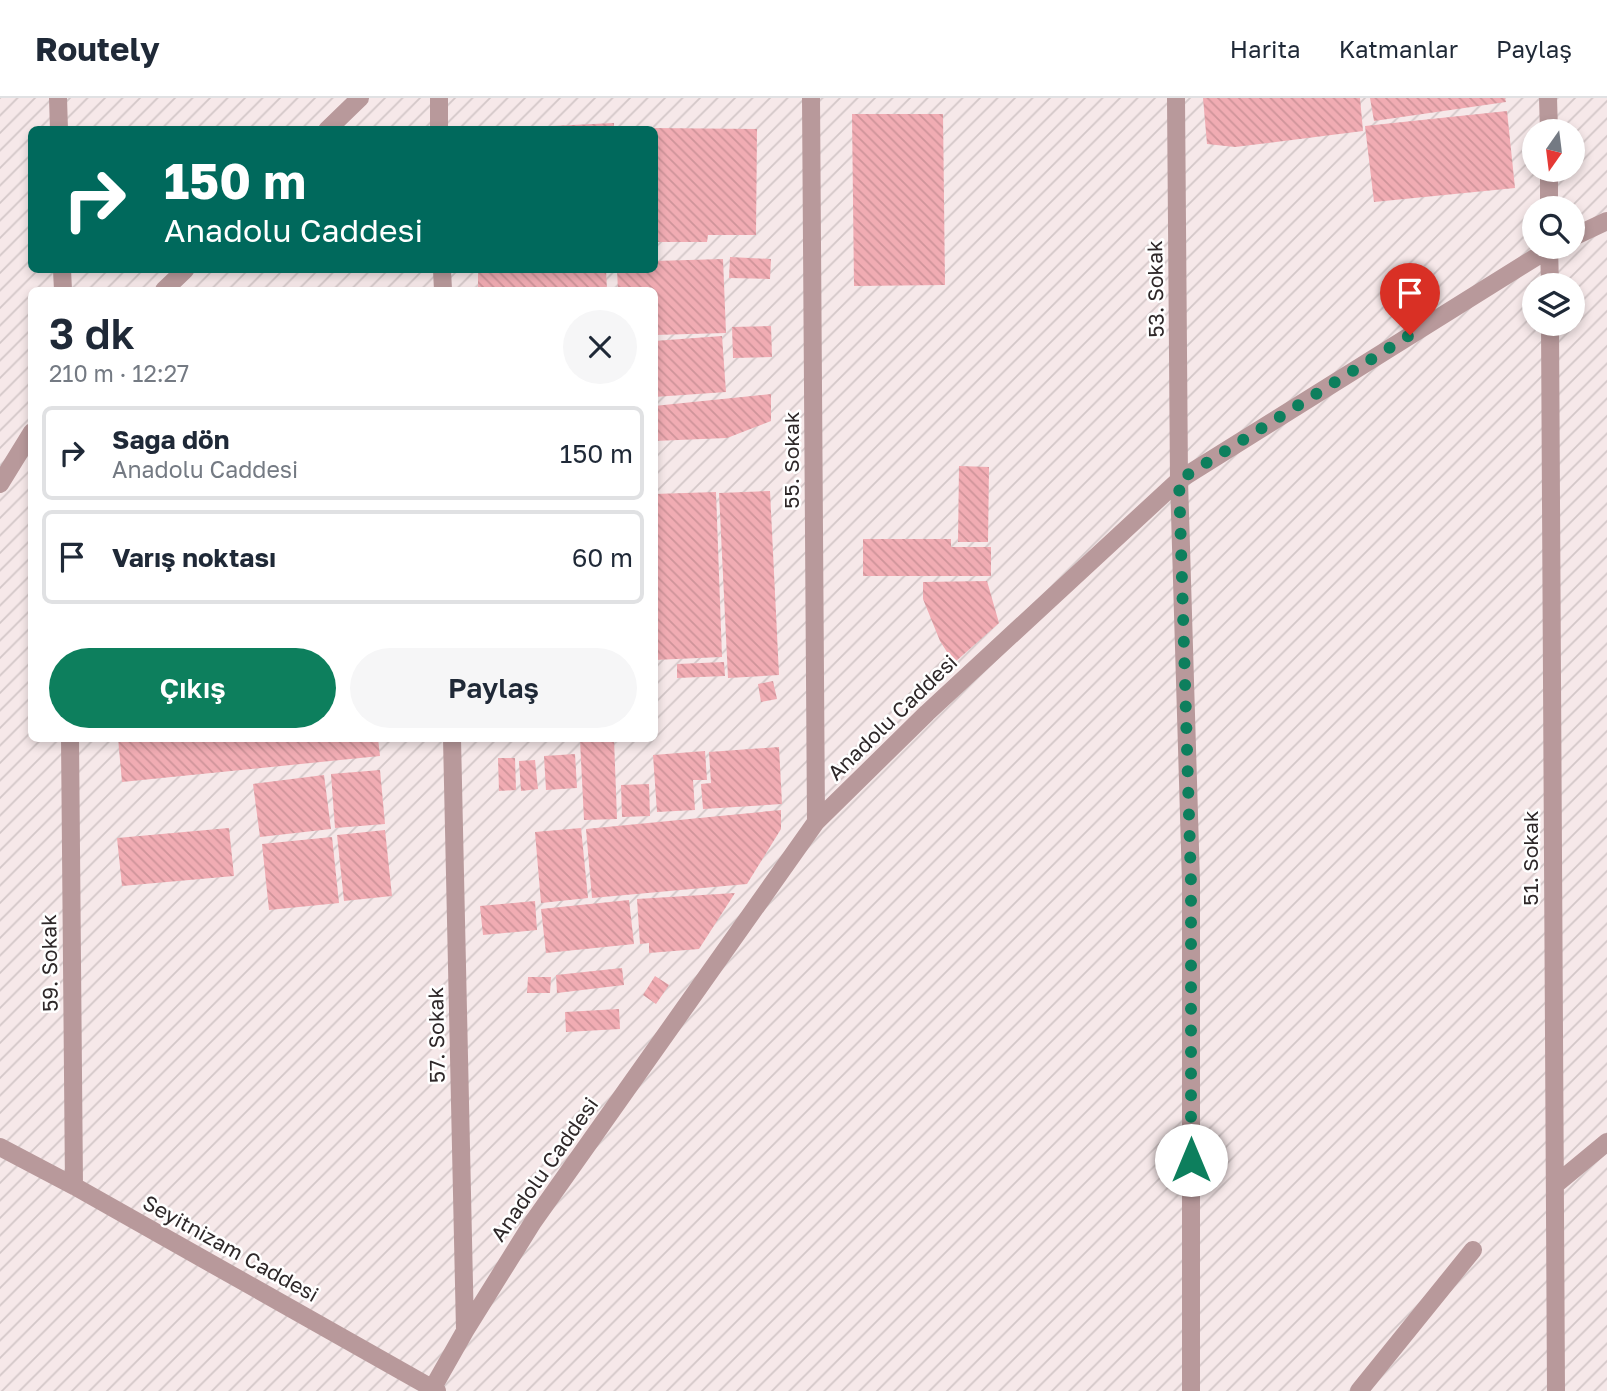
<!DOCTYPE html>
<html lang="tr">
<meta charset="utf-8">
<style>
:root{--surface:#fff;--page:#f6f6f7;--text:#1f2937;--muted:#747a83;--line:#e0e1e3;--accent:#0d7f5d}
body{margin:0;font-family:"Golos Text",sans-serif;background:var(--page);color:var(--text);height:100vh;display:flex;flex-direction:column;font-size:26px;white-space:nowrap}
*{box-sizing:border-box;margin:0}
p{font-size:23px;color:var(--muted)}
.icon{flex:none;width:38px;height:38px;fill:none;stroke:currentColor;stroke-width:2;stroke-linecap:round;stroke-linejoin:round}
.map{position:relative;flex:1;overflow:hidden}
.drawer{position:absolute;left:28px;top:189px;width:630px;height:455px;display:flex;flex-direction:column;background:var(--surface);border-radius:10px;box-shadow:0 4px 10px #0003}
.drawer>*{flex:none}
.hud{position:absolute;left:28px;top:28px;width:630px;height:147px;border-radius:10px;box-shadow:0 4px 10px #0003;background:#00695c;color:#fff;overflow:hidden}
.needle{width:46px;rotate:194deg}
.buttons{position:absolute;left:1522px;top:21px;display:grid;gap:14px}
.buttons a{display:grid;place-items:center;width:63px;height:63px;border-radius:50%;background:var(--surface);box-shadow:0 4px 10px #0003;font-size:35px}
.pin{position:absolute;display:grid;place-items:center;width:60px;height:60px;color:#fff;margin:-72px -30px;border-radius:50% 50% 50% 0;rotate:-45deg;box-shadow:0 0 7px #0007}
.pin .icon{rotate:45deg}
.me{position:absolute;width:77px;margin:-38px;rotate:0deg;stroke-linejoin:round;filter:drop-shadow(0 0 5px #0008)}
.turn{display:flex;align-items:center;gap:24px;height:147px;padding:0 21px;font-size:32px}
.turn .icon{width:91px;height:91px;stroke-width:2.5}
.turn b{display:block;font-size:49px;line-height:60px}
.round{display:grid;place-items:center;flex:none;width:74px;height:74px;border-radius:37px;background:var(--page)}
.headline{display:flex;align-items:center;justify-content:space-between;height:119px;padding:0 21px}
h1{font-size:42px;font-weight:600;line-height:52px}
.primary-button{display:flex;gap:14px;margin-top:auto;padding:14px 21px}
.primary-button a{flex:1;height:80px;border-radius:42px;background:var(--accent);color:#fff;font-size:28px;font-weight:600;line-height:80px;text-align:center}
.primary-button a+a{background:var(--page);color:var(--text)}
ul{padding:0;list-style:none}
li{display:flex;align-items:center;gap:21px;height:94px;margin:0 14px 10px;padding:0 7px;border:4px solid var(--line);border-radius:10px}
li div{flex:1}
li b{display:block;font-size:26px}
li em{font-style:normal}
header{display:flex;align-items:center;gap:42px;box-sizing:border-box;height:98px;padding:0 35px;background:var(--surface);border-bottom:2px solid var(--line)}
header strong{font-size:33px}
nav{display:flex;gap:38px;margin-inline-start:auto;font-size:24px}
.map>svg:first-child{display:block}
.industrial{fill:url(#industrial-furrows);fill-rule:evenodd}
.building{fill:url(#building-back-hatch)}
.lines{fill:none;stroke-linecap:round;stroke-linejoin:round}
.minor{stroke:#b8999b;stroke-width:18}
.route{stroke:#0d7f5d;stroke-width:12;stroke-dasharray:0 21.6}
.labels{text-anchor:middle;dominant-baseline:central;stroke-width:5;stroke-linejoin:round;paint-order:stroke}
.street-label{font-size:21px;fill:#2e2829;stroke:#fff}
</style>
<header>
<strong>Routely</strong>
<nav><a>Harita</a><a>Katmanlar</a><a>Paylaş</a></nav>
</header>
<div class="map">
<svg width="1607" height="1293" viewBox="0 0 1607 1293">
<defs>
<pattern id="industrial-furrows" width="10" height="10" patternUnits="userSpaceOnUse" patternTransform="scale(1.75)"><rect width="10" height="10" fill="#f6e8e9"/><path d="M-1 1l2-2M0 10L10 0M9 11l2-2" fill="none" stroke="#d3c7c8"/></pattern>
<pattern id="building-back-hatch" width="6" height="6" patternUnits="userSpaceOnUse" patternTransform="scale(1.75)"><rect width="6" height="6" fill="#f1acb3"/><path d="M-1 5l2 2M0 0l6 6M5-1l2 2" fill="none" stroke="#cf949a"/></pattern>
</defs>
<rect width="100%" height="100%" fill="#fff9fa"/>
<!-- industrial -->
<path class="industrial" d="M0 0H1607V1293H0ZM32 32H654V172H32ZM1535 33H1573V72H1535ZM1535 110H1573V149H1535ZM1535 187H1573V226H1535ZM32 192H654V640H32Z"/>
<!-- building -->
<path class="building" d="M1203 0H1360L1363 33 1235 49 1207 46Z
M1370 0H1505L1506 4 1374 23Z
M1507 13 1515 90 1374 104 1365 28Z
M852 16H943L945 187 854 188Z
M614 25V32H531V29Z
M654 30 757 31 756 137H708L707 144H658V52H654Z
M730 159 771 161 770 181 729 180Z
M723 161 726 235 654 237V192H618L617 172H654V163Z
M525 172H606L607 192H478V173Z
M771 228 772 259 733 260 732 229Z
M722 238 726 294 654 299V243Z
M771 296V323L727 340 654 343V308Z
M959 368 989 369 988 444H958Z
M770 393 779 577 728 580 719 395Z
M716 394 722 559 654 562V396Z
M863 441H951V449H991V478H863Z
M987 483 999 525 954 565 940 543 923 501V484Z
M724 564 725 578 677 580V566Z
M773 583 777 601 761 604 758 586Z
M118 640H378L380 658 122 684Z
M614 641 617 721 584 722 580 642Z
M779 649 782 706 703 711 701 686 711 685 709 654Z
M705 653 707 682H693L695 712 657 714 653 657Z
M575 656 577 690 546 692 544 658Z
M498 660H515L516 692 499 693Z
M535 662 538 691 521 693 519 663Z
M380 672 385 726 335 730 331 676Z
M324 677 331 731 260 739 253 686Z
M649 686 650 718 622 719 621 687Z
M781 712V731L747 786 592 800 586 731Z
M229 730 234 778 122 788 117 740Z
M581 730 588 800 541 805 535 734Z
M385 732 392 798 344 803 337 737Z
M332 739 339 805 269 812 262 746Z
M735 795 699 851 649 855V845L640 846 637 801Z
M629 802 634 846 546 855 541 811Z
M535 803 537 832 483 837 480 808Z
M622 870 624 887 557 895 556 877Z
M655 878 669 887 656 906 643 897Z
M528 879H551L550 895H527Z
M619 911 620 931 566 934 565 914Z"/>
<g class="lines">
<!-- minor -->
<path class="minor" d="M58 0 59 32
M439 0V32
M811 0 816 724
M1176 0 1179 382 1191 784V1293
M1548 0 1549 33
M327 32 360 0
M1549 72V110
M1573 139 1607 123
M1549 149 1550 187
M62 172 63 192
M442 172 443 192
M164 192 185 172
M1550 226 1556 1293
M0 386 32 334
M70 640 74 1088
M452 640 465 1232
M0 1049 74 1088 437 1293
M1555 1087 1607 1044
M431 1293 465 1233 533 1124 816 724 927 615 1179 382 1552 149
M1359 1293 1473 1152"/>
</g>
<g class="lines">
<!-- route -->
<path class="route" d="M1191 1062V785L1179 382 1410 237"/>
</g>
<g class="labels">
<!-- street labels -->
<g class="street-label">
<text transform="translate(1155 191) rotate(-91)">53. Sokak</text>
<text transform="translate(791 362) rotate(-90)">55. Sokak</text>
<text transform="translate(892 619) rotate(-44)">Anadolu Caddesi</text>
<text transform="translate(1530 760) rotate(-90)">51. Sokak</text>
<text transform="translate(49 865) rotate(-91)">59. Sokak</text>
<text transform="translate(436 937) rotate(-91)">57. Sokak</text>
<text transform="translate(544 1071) rotate(-55)">Anadolu Caddesi</text>
<text transform="translate(231 1150) rotate(29)">Seyitnizam Caddesi</text>
</g>
</g>
</svg>
<div class="buttons">
<a><svg class="needle" viewBox="-14 -14 28 28"><path d="M0-13l5 13h-10z" fill="#e53935"/><path d="M0 13l5-13h-10z" fill="#747a83"/></svg></a>
<a><svg class="icon" aria-label="search" viewBox="0 0 24 24"><circle cx="10" cy="10" r="6"/><path d="M15 15l6 6"/></svg></a>
<a><svg class="icon" aria-label="layers" viewBox="0 0 24 24"><path d="M12 4l9 5-9 5-9-5zM3 14l9 5 9-5"/></svg></a>
</div>
<div class="pin" style="left:1410px;top:237px;background:#d93025"><svg class="icon" aria-label="arrive" viewBox="0 0 24 24"><path d="M6 21V4h12l-3 4 3 4H6"/></svg></div>
<svg class="me" style="left:1191px;top:1062px" viewBox="-20 -20 40 40"><circle r="19" fill="#fff"/><path d="M0-13L10 11 0 6-10 11z" fill="#0d7f5d"/></svg>
<div class="hud">
<div class="turn"><svg class="icon" aria-label="right" viewBox="0 0 24 24"><path d="M7 20v-9h11M14 6l5 5-5 5"/></svg><div><b>150 m</b>Anadolu Caddesi</div></div>
</div>
<section class="drawer">
<div class="headline"><div><h1>3 dk</h1><p>210 m · 12:27</p></div><a class="round"><svg class="icon" aria-label="close" viewBox="0 0 24 24"><path d="M6 6l12 12M18 6L6 18"/></svg></a></div>
<ul>
<li><svg class="icon" aria-label="right" viewBox="0 0 24 24"><path d="M7 20v-9h11M14 6l5 5-5 5"/></svg><div><b>Sağa dön</b><p>Anadolu Caddesi</p></div><em>150 m</em></li>
<li><svg class="icon" aria-label="arrive" viewBox="0 0 24 24"><path d="M6 21V4h12l-3 4 3 4H6"/></svg><div><b>Varış noktası</b></div><em>60 m</em></li>
</ul>
<div class="primary-button"><a>Çıkış</a><a>Paylaş</a></div>
</section>
</div>
